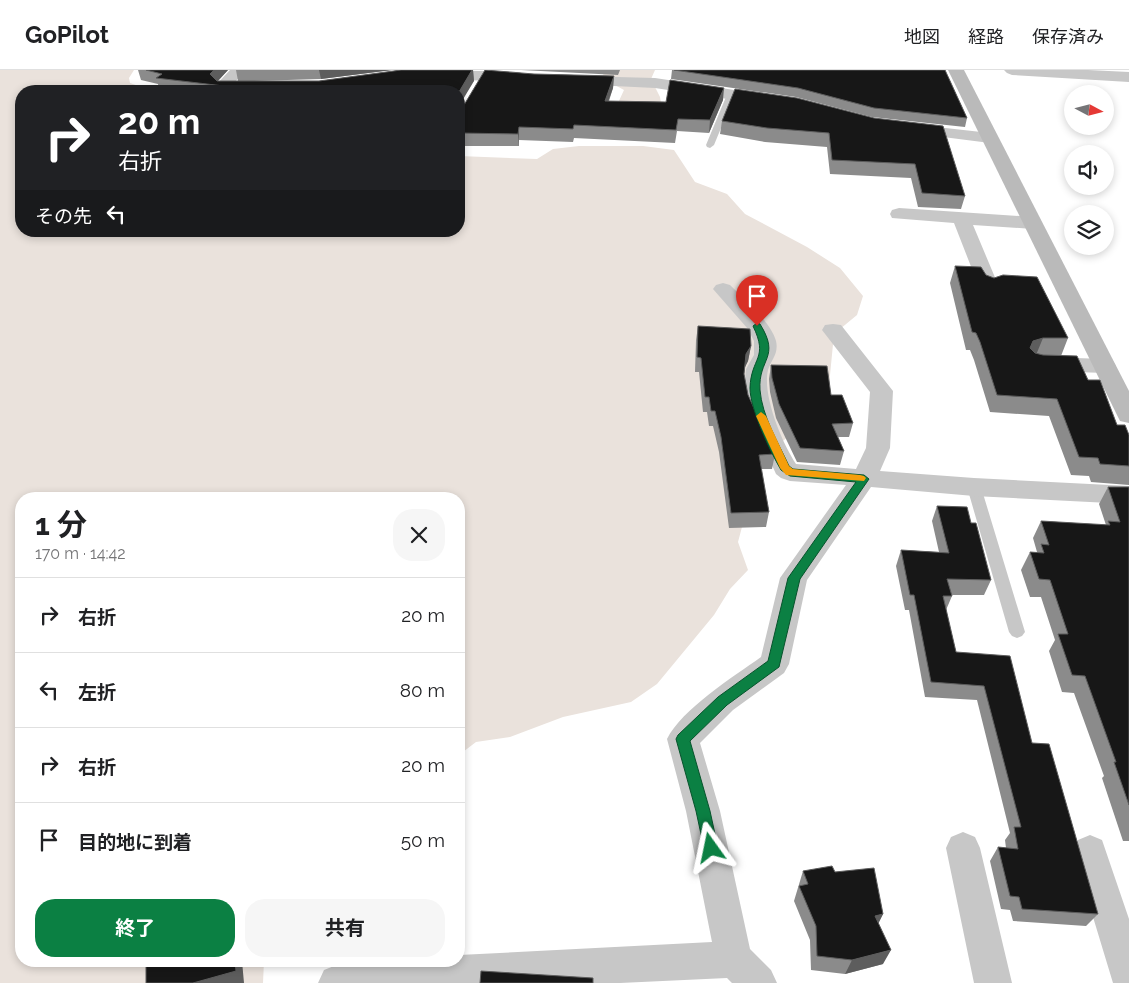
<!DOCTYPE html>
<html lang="ja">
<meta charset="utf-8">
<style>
:root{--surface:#fff;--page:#f6f6f6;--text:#202124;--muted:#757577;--line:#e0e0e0;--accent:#0b8043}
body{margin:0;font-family:Raleway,"Noto Sans JP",sans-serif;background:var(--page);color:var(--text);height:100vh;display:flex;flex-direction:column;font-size:19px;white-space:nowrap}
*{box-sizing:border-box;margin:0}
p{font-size:16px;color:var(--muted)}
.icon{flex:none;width:28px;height:28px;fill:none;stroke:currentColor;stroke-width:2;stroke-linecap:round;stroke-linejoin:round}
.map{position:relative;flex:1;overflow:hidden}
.sheet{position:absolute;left:15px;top:422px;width:450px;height:475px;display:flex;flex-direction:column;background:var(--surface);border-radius:20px;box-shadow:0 2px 8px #0003}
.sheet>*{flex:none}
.guide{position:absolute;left:15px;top:15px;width:450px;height:152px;border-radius:20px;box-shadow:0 2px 8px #0003;background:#202124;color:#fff;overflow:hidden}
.needle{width:32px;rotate:97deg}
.buttons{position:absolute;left:1064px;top:15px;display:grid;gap:10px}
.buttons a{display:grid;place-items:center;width:50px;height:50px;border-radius:50%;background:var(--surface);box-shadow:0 2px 8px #0003;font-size:25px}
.pin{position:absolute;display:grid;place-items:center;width:42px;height:42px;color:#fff;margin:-51px -21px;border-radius:50% 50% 50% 0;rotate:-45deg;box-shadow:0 0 5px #0007}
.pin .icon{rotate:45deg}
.me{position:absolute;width:55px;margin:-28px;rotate:348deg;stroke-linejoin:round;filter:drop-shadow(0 0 4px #0008)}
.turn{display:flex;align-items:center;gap:18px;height:105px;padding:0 20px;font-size:22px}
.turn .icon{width:65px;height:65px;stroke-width:2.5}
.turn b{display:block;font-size:35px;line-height:42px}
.then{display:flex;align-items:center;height:48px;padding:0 20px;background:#0003;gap:10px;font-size:19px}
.round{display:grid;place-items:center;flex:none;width:52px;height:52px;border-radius:20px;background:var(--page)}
.head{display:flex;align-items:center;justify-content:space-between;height:85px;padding:0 20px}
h1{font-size:30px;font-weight:700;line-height:38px}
.primary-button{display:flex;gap:10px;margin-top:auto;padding:10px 20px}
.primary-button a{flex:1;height:58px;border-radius:20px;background:var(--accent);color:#fff;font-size:20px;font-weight:700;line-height:58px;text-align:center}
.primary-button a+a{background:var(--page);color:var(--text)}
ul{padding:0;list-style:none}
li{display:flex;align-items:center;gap:15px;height:75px;padding:0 20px;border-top:1px solid var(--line)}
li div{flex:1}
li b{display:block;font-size:19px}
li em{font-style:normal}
header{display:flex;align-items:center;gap:30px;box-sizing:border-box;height:70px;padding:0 25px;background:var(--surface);border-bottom:1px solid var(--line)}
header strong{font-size:24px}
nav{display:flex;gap:28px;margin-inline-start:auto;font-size:18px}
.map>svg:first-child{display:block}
.green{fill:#eae2dc}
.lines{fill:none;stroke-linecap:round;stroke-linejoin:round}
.lane{fill:#c7c7c7;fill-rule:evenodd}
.street{fill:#c7c7c7;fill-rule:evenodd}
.secondary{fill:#bababa;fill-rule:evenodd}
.wall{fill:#8b8b8b}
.shaded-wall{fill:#5d5d5d}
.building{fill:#171717;stroke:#5d5d5d}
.route{fill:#0b8043;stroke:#07532c}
.slow{fill:#f59e0b}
</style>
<header>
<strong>GoPilot</strong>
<nav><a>地図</a><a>経路</a><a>保存済み</a></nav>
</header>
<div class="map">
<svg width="1129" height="913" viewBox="0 0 1129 913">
<rect width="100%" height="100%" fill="#fff"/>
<!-- green -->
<path class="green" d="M0 0H134L129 8 130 13 153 21H21V161H459V86L537 89 553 79 579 76H643L674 80 695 112 727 124 745 144 807 177 840 198 863 226 857 245 834 264 827 336 760 389 738 472 748 500 730 519 714 545 657 614 631 632 563 647 510 667 476 672 459 685V429H21V891H264L263 913H0Z
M605 0H655L651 9 660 27 662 39 618 33 624 20 602 8Z"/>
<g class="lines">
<!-- lane -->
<path class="lane" d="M728 22 735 24 714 75 710 78 707 77 706 75Z
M974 412 979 414 981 417 1025 562 1022 566 1017 568 1012 566 1009 562 967 417 969 414Z"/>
<!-- street -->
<path class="street" d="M230 0H246L234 13 257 15 260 18 257 21H220L215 16Z
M436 0 519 2 524 4 527 7 524 10 519 12 438 9 433 7 430 4Z
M1004 0H1088L1129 2V12L1012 5 1007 3Z
M578 6 655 8 767 25 773 27 775 30 773 33 767 35 655 18 573 14 570 11 573 8Z
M910 54 990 63 996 64 998 68 996 72 990 73 904 62 902 59 904 56Z
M899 138 1033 147 1040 149 1042 153 1040 157 1033 159 973 155 999 217 996 221 989 223 982 221 979 217 954 153 892 148 890 144 892 140Z
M723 213 730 215C744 229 771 252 776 271 779 284 771 290 768 300 762 325 782 373 796 394L856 399 866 378 870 322 822 260 825 255 833 254 841 255 893 321 890 378 880 401 974 408 1129 416V434L974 426 871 417 807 510 789 594 784 603 733 640 700 673 720 741 750 879 771 900 777 913H732L727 908 620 913H318L324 900C359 885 420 891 459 891V885L712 872 686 741 667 669C682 639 733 607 761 587L780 508 846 415 790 411 781 408 776 404 747 340 744 319 746 299 754 285V271L748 259 713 219 716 215Z
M1046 287 1105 289 1113 291 1116 296 1113 301 1105 303 1046 301 1038 299 1035 294 1038 289Z
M963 762 975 767 980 778 1012 913H974L946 778 951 767Z
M1090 765 1102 770 1129 849V913H1113L1073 781 1078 770Z"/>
<!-- secondary -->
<path class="secondary" d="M948 0H964L1129 321V353L1120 351 1117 345Z"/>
</g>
<!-- wall -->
<path class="wall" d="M138 0H228L218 11H238L236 0H392L321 9 252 11H319L401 0H473L474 11 459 21H172L159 20 158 14 141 10Z
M521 0H620L618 5Z
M672 0H945L967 48 965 57 872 47 796 27 671 9Z
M534 4 614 6 613 18 609 31 666 32 723 30 709 63 677 61 675 73 574 68 573 72 519 70V76H460V71H459V37Z
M874 48 965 126 961 139 918 137 911 108 830 104 827 77 765 72 720 64 722 51Z
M955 196 986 205 1068 268 1061 286 1088 310 1117 355 1129 365V415L1091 412 1089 406 1071 405 1049 346 990 342 974 290 970 280H966L950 213Z
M698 256 751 276 748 291 745 297 744 304 748 325 775 384 772 399H761L769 442 766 457 729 458 719 382 713 356H709L707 342H703L699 302H695L696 270Z
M771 295 831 325 853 353 849 367H838L844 381 840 395 797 392 776 348 770 322 769 309Z
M1108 417H1129V771H1123L1102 708 1104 706 1074 623 1062 622 1049 581 1055 570 1041 527H1030L1021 500 1030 482H1037L1033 468 1041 451 1106 455 1099 434Z
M937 436 971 453 991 510 984 525H951L952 526 946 540 956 582 1032 673 1098 844 1086 856 1013 851 1010 840 1001 839 990 791 998 777 1006 778 1005 770 1010 763 977 630 925 627 909 540H905L896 496 901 480 939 482 932 451Z
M803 801 835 802 883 844 878 854 883 894 845 904 811 900 810 870 794 831Z"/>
<!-- shaded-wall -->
<path class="shaded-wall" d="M214 0H228L214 15 210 4Z
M319 0H392L321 9Z
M472 0H473L474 11 459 36V22Z
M614 6 613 18 604 43 605 31Z
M724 18 723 30 709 63 710 50Z
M519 57V76L518 64Z
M1043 268 1036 285 1026 288 1033 271Z
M751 276 748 291 744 299 746 284Z
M883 844 876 858 875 846Z
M891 880 883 894 845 904 852 890Z
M235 891H242L244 913H193Z"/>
<!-- building -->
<path class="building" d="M146 0H214L210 4 217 11H319L401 0H472L459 22V21H266L156 8 162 4Z
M485 0 534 4 614 6 605 31 666 32 670 10 724 18 710 50 678 49 676 60 574 55 573 59 519 57 518 64 459 63 460 58H459V37L464 35Z
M674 0H945L967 48 874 38 798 18Z
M735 19 797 28 874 48 943 56 965 126 922 123 915 94 832 90 829 63 767 58 722 51Z
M955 196 981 197 986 205 994 208 1003 205 1037 207 1068 268H1043L1033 271 1030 278 1035 283 1043 285 1077 286 1088 310H1100L1117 355H1125L1129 365V396L1100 394 1098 388 1079 387 1057 329 997 325 980 272 976 263 972 262Z
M698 256 750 259 751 276 746 284 744 304 748 325 775 384 759 385 769 442 731 443 721 367 715 341H711L709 327H705L701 288 697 287Z
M771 295 827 296 831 325H842L853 353 832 354 844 381 800 378 779 334 772 308Z
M1108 417H1129V735L1114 692H1116L1085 606 1072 605 1058 564H1068L1050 510 1039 509 1030 482 1044 483 1041 474 1049 475 1041 451 1110 455 1108 451 1120 452Z
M937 436 967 437 971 453H976L991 510 947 509 952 526H943L956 582 1010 586 1032 673 1049 674 1098 844 1022 839 1019 827 1010 826 998 777 1018 779 1014 757H1021L984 616 931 612 914 525H910L901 480 949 483Z
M832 796 835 802 874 798 883 844 875 846 891 880 852 890 817 886 816 856 799 816 808 814 803 801Z
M146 891H235L236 901 193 913H146Z
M481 901 593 908V913H480Z"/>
<!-- route -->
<path class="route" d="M757 253 760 254C781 288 758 288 760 320 762 346 778 372 789 396L793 399 864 405 869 409 800 509 779 597 727 635 690 671 710 741 718 778 716 783 711 785 706 783 704 778 696 741 676 669 678 665 718 627 768 591 788 508 856 412 790 406 781 400C770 381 750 339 750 318 751 287 769 289 753 256Z"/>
<!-- slow -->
<path class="slow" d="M761 342 766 346 789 396 793 399 860 405 864 406 866 408 864 411 786 405 780 398 756 346Z"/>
</svg>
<div class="buttons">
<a><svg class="needle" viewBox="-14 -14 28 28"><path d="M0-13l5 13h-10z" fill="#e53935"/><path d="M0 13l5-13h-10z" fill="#757577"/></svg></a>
<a><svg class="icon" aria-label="sound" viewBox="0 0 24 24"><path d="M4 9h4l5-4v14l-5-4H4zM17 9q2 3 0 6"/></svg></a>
<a><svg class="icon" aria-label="layers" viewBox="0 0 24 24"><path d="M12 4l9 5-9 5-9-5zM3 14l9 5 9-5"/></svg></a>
</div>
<div class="pin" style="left:757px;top:256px;background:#d93025"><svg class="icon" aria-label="arrive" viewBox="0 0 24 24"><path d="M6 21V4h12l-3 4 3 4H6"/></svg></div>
<svg class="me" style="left:711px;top:778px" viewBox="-20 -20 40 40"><path d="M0-17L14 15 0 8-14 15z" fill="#0b8043" stroke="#fff" stroke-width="4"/></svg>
<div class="guide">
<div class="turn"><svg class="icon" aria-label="right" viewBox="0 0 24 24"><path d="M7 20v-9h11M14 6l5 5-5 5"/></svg><div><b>20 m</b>右折</div></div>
<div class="then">その先<svg class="icon" aria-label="left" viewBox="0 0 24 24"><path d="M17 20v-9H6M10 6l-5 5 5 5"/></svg></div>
</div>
<section class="sheet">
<div class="head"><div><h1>1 分</h1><p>170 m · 14:42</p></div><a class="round"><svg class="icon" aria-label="close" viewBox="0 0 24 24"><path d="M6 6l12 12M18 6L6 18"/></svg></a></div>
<ul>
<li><svg class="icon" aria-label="right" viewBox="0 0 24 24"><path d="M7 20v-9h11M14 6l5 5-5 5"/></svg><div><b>右折</b></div><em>20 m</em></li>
<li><svg class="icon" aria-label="left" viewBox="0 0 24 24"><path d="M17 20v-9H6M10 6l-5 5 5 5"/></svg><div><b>左折</b></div><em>80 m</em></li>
<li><svg class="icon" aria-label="right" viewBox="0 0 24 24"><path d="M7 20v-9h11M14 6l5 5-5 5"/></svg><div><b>右折</b></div><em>20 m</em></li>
<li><svg class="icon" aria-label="arrive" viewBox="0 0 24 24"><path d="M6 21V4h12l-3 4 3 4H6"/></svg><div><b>目的地に到着</b></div><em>50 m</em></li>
</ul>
<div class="primary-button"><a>終了</a><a>共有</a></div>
</section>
</div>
